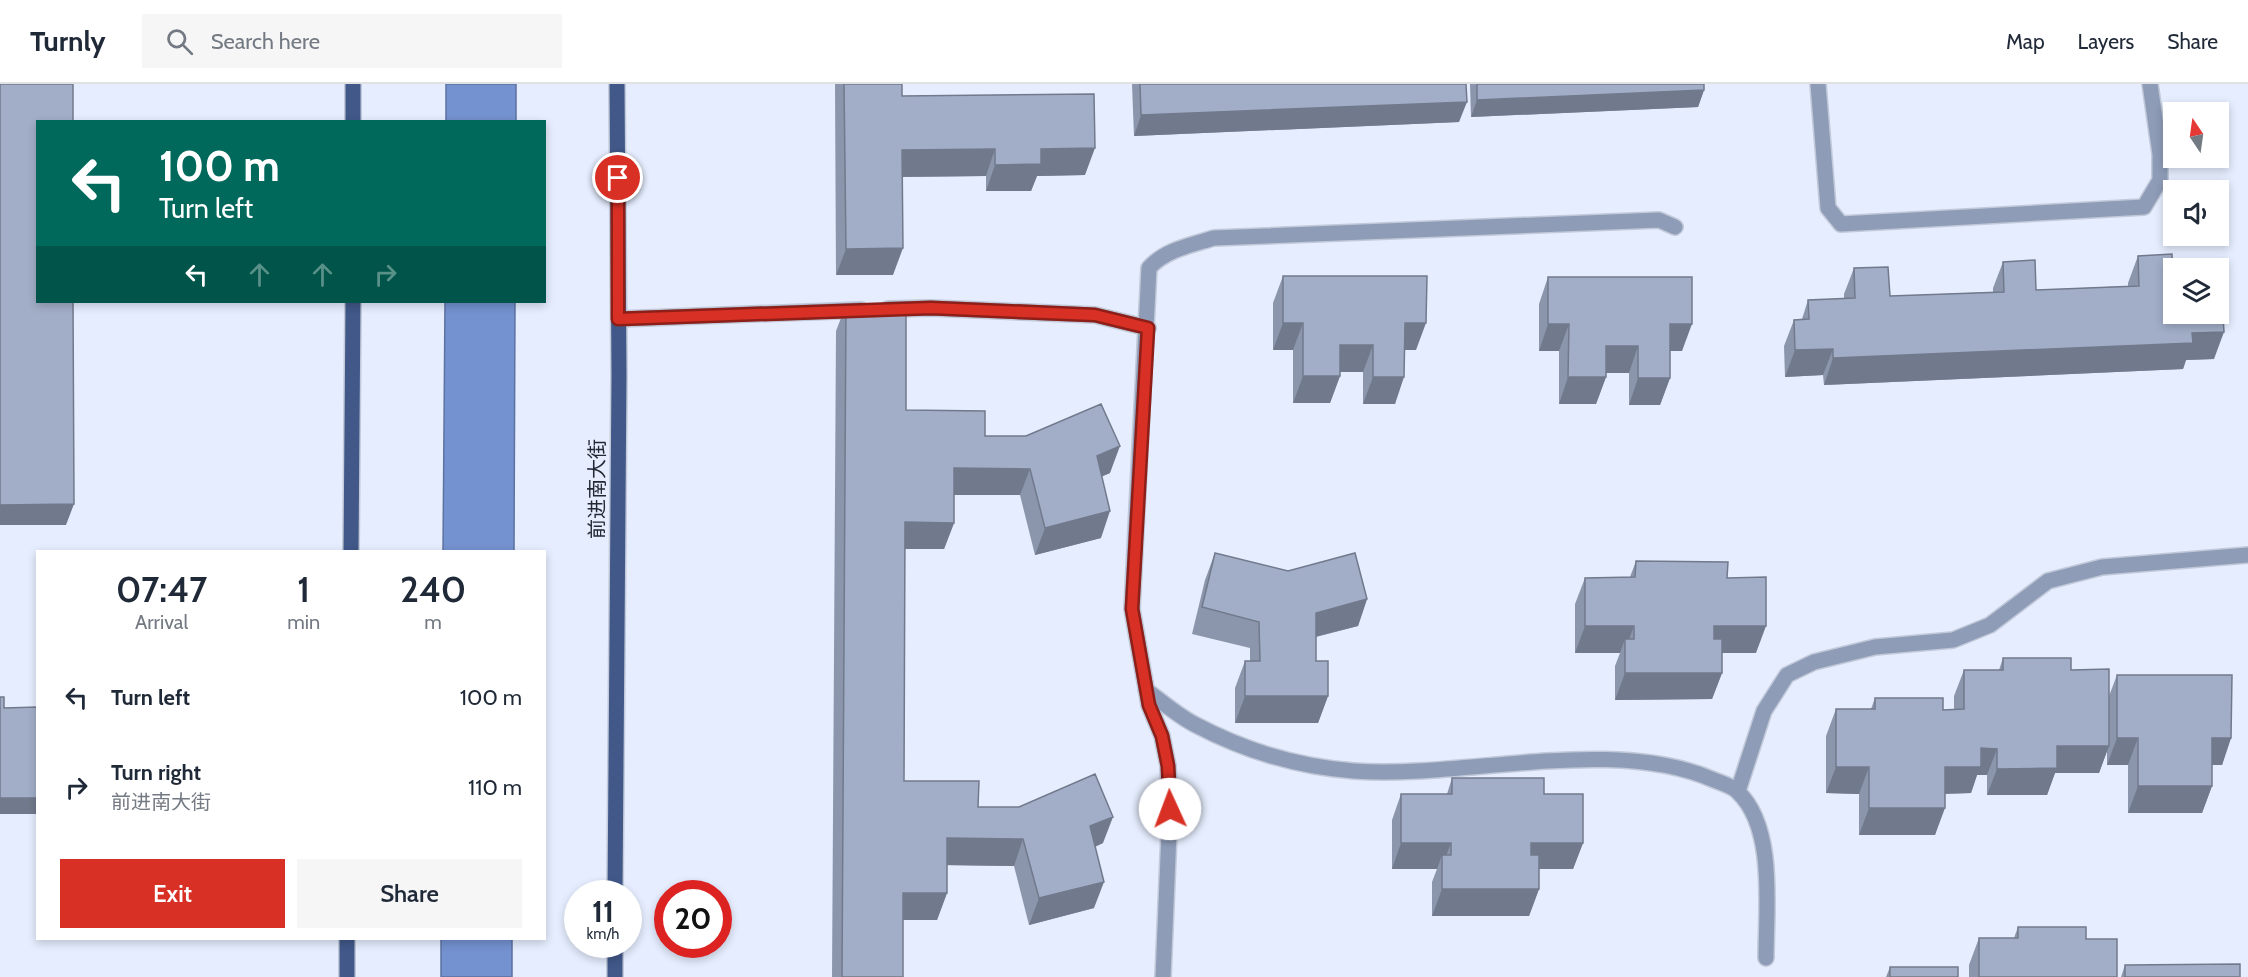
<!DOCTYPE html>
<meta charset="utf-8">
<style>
:root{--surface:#fff;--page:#f6f6f7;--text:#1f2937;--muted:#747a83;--line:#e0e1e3;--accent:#d93025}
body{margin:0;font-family:Cabin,"Noto Sans SC",sans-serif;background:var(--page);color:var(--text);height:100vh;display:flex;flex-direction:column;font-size:22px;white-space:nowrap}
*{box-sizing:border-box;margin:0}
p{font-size:20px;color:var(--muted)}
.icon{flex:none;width:33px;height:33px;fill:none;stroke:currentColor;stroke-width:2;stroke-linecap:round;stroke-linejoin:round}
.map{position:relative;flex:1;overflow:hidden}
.sheet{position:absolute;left:36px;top:466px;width:510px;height:390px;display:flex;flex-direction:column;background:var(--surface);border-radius:0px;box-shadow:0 3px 9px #0003}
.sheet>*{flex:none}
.hud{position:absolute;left:36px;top:36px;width:510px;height:183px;border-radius:0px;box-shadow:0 3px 9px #0003;background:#00695c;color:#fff;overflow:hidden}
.needle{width:39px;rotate:347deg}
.fabs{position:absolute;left:2163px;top:18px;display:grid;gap:12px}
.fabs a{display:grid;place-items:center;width:66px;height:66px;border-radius:0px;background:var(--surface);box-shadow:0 3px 9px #0003;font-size:30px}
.speed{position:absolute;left:564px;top:796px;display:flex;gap:12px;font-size:30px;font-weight:700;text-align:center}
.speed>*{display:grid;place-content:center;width:78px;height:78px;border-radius:50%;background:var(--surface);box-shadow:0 3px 9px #0003;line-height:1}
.speed small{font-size:15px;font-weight:400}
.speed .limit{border:9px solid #d22;background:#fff;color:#111}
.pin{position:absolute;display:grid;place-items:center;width:51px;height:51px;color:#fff;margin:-26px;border:3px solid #fff;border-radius:50%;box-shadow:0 2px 6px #0007}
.me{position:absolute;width:66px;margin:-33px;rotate:358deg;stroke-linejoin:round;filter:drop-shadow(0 0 4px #0008)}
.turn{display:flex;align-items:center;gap:21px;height:126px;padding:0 24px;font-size:27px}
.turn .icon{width:78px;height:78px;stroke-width:2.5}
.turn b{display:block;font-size:42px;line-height:51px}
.lanes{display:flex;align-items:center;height:57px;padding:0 24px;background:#0003;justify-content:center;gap:30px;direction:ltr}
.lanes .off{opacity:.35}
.eta{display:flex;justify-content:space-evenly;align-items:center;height:102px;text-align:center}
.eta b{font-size:36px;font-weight:600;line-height:42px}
.cta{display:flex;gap:12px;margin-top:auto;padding:12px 24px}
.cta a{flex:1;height:69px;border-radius:0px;background:var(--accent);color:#fff;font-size:24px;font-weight:600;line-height:69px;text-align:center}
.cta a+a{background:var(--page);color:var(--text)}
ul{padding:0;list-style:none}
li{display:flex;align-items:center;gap:18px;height:90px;padding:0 24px}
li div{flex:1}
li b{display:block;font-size:22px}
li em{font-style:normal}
header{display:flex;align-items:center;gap:36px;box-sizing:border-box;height:84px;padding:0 30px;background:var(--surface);border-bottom:2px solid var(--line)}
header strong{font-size:28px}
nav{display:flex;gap:33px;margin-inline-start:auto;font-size:21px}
.search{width:420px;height:54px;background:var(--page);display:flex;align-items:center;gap:15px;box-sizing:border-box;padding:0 21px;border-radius:0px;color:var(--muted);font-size:22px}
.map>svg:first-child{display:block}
.water{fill:#7492d0;stroke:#5c72a1;stroke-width:1.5}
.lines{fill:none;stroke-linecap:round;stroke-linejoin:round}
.service-casing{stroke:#c2cad9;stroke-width:18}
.primary-casing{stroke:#c2cad9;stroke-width:18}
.service{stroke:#8e9cb8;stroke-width:15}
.primary{stroke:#415889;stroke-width:15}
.wall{fill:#8b96ac}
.shaded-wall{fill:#717a8c}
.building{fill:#a2aec8;stroke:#717a8c;stroke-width:1.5}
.route-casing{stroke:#8d1f18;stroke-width:15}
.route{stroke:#d93025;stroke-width:10}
.labels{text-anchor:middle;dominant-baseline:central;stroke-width:5;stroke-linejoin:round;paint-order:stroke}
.street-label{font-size:20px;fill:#232832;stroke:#e5edfe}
</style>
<header>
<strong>Turnly</strong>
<div class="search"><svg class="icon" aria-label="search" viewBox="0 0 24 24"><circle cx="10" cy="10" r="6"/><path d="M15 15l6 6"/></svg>Search here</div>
<nav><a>Map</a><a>Layers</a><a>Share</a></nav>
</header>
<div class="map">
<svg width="2248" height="893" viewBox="0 0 2248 893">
<rect width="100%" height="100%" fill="#e5edfe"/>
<!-- water -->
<path class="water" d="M446 0H516V37H446Z
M445 218H515L514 468H443Z
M441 855H512V893H441Z"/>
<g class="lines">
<defs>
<path id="service" d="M1818 0 1828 124 1841 140 2144 123 2160 96V70L2150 0
M888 225 931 224 1095 231 1148 244
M619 235 861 226
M1146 606C1161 617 1177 631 1194 640 1243 666 1299 683 1354 687 1465 695 1612 651 1714 696 1721 699 1733 702 1738 708 1776 744 1766 825 1766 874
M1738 707 1764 627 1787 591 1814 578 1875 563 1953 556 1990 541 2048 497 2102 483 2248 471
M1163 893 1170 725 1168 682 1162 652 1149 621 1132 525 1149 184C1165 166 1191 161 1214 154L1659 136 1675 143"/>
<path id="primary" d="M353 38V0
M351 468 353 218
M615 810 619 291 617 0
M347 893V855
M615 893V861"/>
</defs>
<!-- service casing -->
<use href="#service" class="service-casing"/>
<!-- primary casing -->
<use href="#primary" class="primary-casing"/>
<!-- service -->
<use href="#service" class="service"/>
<!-- primary -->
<use href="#primary" class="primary"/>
</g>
<!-- wall -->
<path class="wall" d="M835 0H902V12L1085 91 1037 92 1031 107H986V92L902 93 893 191H836Z
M1132 0H1466L1459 38 1134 52Z
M1470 0H1704V6L1698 23 1471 33Z
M2138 172 2174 201 2214 275 2186 276 2183 285 1824 301 1823 291 1785 293 1784 262 1794 236 1802 235 1808 216 1844 215V210L1854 184 1890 212 1993 208V204L2003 178 2036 206 2128 202V199Z
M1283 192 1416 266H1404L1395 320H1363V288H1340V292L1330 319H1293V266H1273V219Z
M1548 193 1682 267H1670V294L1660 321H1629V289H1606V293L1596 320H1559V267H1539V220Z
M846 221 906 326 985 352 1110 389 1102 392 1101 454 1035 471 1020 411H954V439L944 465H905L904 697 978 723 1103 759 1095 763 1094 824 1029 841 1014 782 947 781V809L937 836H903V893H832L836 247Z
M1215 469 1367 515 1358 542 1316 553V577L1328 612 1318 639H1235V604L1245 577H1250V564L1192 550 1205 496Z
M1636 477 1727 494 1756 569H1722V589L1712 615 1615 616V582L1620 569H1575V520L1585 494 1630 493Z
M2003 574 2071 586 2109 612 2117 591 2231 654 2222 681H2212V702L2202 729H2128V681H2107V667L2099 689H2055L2047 711H1987V691H1977L1971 709 1945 710 1935 751H1859V710L1826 709V652L1836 625H1871L1875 614 1943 626 1954 625V612L1964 586H1999Z
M1452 694 1544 710 1583 759 1573 785H1539V805L1529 832H1432V798L1437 785H1392V736L1401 710H1447Z
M2018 843 2086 855 2117 893H1969V881L1979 854H2014Z
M2125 881 2240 893H2121Z
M1890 883 1958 893H1886Z"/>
<!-- shaded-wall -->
<path class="shaded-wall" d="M1704 6 1698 23 1471 33 1477 16Z
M1467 18 1459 38 1134 52 1141 31Z
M1095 64 1085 91 1037 92 1031 107H986L995 81 1041 65Z
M995 65 986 92 893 93 902 66Z
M903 164 893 191H836L846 165Z
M1283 239H1303L1293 266H1273Z
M1405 239H1426L1416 266H1395Z
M1548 240H1569L1559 267H1539Z
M1670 240H1692L1682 267H1660Z
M2224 248 2214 275 2186 276 2183 285 1824 301 1833 274 2192 249Z
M1340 261H1373L1363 288H1330Z
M1606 262H1638L1629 289H1596Z
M1833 265 1823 291 1785 293 1795 266Z
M1303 292H1340L1330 319H1293Z
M1373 293H1404L1395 320H1363Z
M1568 293H1606L1596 320H1559Z
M1638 294H1670L1660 321H1629Z
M1120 362 1110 389 1087 399 1097 372Z
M954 384 1030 385 1020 411H944Z
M74 420 66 441H0V421Z
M1110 427 1101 454 1035 471 1045 444Z
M905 438 954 439 944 465H896Z
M1367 515 1358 542 1306 555 1316 529Z
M1585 542H1634L1625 566V555L1620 569H1575Z
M1714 542H1766L1756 569H1704Z
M1625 589H1722L1712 615 1615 616Z
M1245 612H1328L1318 639H1235Z
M2117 654H2138L2128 681H2107Z
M2212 654H2231L2222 681H2203Z
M2057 662H2109L2099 689H2055L2047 711H1987L1997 685Z
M1981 664 1997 665 1987 691H1977L1971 709 1936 710 1945 683Z
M1836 683H1869L1859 710 1826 709Z
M2138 702H2212L2202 729H2128Z
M0 714H38V730H0Z
M1869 724H1945L1935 751H1859Z
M1113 733 1103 759 1080 769 1090 742Z
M947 754 1023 755 1014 782 937 781Z
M1401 759H1451L1442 783V771L1437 785H1392Z
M1531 759H1583L1573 785H1521Z
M1104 798 1094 824 1029 841 1039 814Z
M1442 805H1539L1529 832H1432Z
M903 809H947L937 836H894Z"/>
<!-- building -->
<path class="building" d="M0 0H73V38H38V218H73L74 420 0 421Z
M844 0H902V12L1094 10 1095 64 1041 65V80L995 81V65L902 66 903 164 846 165Z
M1140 0H1466L1467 18 1141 31Z
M1477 0H1704V6L1477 16Z
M2172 170 2174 230H2218V217H2222L2224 248 2192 249 2193 259 1833 274V265L1795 266 1794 236 1809 235 1808 216 1855 214 1854 184 1888 183 1890 212 2004 208 2003 178 2035 176 2036 206 2139 202 2138 172Z
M1283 192H1427L1426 239H1405L1404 293H1373V261H1340V292H1303V239H1283Z
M1548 193H1692V240H1670V294H1638V262H1606V293H1568L1569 240H1548Z
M846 221H906V326L985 327V352H1026L1101 320 1120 362 1097 372 1110 427 1045 444 1030 385 954 384V439L905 438 904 697H979L978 723H1019L1095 690 1113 733 1090 742 1104 798 1039 814 1023 755 947 754V809H903V893H842Z
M1215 469 1288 487 1355 469 1367 515 1316 529V577H1328V612H1245V577H1260L1259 538 1202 523Z
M1636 477 1728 478 1727 494 1766 493V542H1714V555H1722V589H1625V555H1634V542H1585V494L1635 493Z
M2003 574H2071V586L2109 585V662H2057V684L1997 685V665L1981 664V683H1945V724H1869V683H1836V625H1875V614H1943V626L1964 625V586H2003Z
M2117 591H2232L2231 654H2212V702H2138V654H2117Z
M0 613H4V624L38 623V714H0Z
M1452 694H1544V710H1583V759H1531V771H1539V805H1442V771H1451V759H1401V710H1452Z
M2018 843H2086V855H2117V893H1979V854H2018Z
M2240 880V893H2125V881Z
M1890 883H1958V893H1890Z"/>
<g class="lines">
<defs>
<path id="route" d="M618 94V235L931 224 1095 231 1148 244 1132 525 1149 621 1162 652 1168 682 1170 725"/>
</defs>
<!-- route casing -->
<use href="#route" class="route-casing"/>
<!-- route -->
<use href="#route" class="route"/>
</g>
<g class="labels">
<!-- street labels -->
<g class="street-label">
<text transform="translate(597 405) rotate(-90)">前进南大街</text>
</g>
</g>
</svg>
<div class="fabs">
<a><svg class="needle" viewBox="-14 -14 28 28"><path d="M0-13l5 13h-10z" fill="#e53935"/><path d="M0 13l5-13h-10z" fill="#747a83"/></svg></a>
<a><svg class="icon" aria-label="sound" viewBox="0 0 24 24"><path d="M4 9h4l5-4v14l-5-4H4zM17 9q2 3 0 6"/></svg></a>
<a><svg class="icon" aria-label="layers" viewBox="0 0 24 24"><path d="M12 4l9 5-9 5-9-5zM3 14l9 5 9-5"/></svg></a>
</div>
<div class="speed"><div>11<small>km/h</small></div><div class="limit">20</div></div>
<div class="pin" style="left:618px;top:94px;background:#d93025"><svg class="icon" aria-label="arrive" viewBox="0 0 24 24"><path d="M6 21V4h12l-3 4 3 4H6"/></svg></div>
<svg class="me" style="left:1170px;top:725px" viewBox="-20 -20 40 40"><circle r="19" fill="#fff"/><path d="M0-13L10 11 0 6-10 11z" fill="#d93025"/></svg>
<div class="hud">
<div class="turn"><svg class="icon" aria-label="left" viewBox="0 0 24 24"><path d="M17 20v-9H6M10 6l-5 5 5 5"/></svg><div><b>100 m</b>Turn left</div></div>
<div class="lanes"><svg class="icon" aria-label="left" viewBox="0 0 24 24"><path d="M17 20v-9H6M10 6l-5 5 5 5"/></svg><svg class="icon off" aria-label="ahead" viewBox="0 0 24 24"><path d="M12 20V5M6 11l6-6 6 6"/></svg><svg class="icon off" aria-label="ahead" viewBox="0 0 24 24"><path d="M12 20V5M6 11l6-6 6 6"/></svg><svg class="icon off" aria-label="right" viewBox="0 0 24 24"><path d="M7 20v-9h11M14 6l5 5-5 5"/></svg></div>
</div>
<section class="sheet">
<div class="eta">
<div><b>07:47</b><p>Arrival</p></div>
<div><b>1</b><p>min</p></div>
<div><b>240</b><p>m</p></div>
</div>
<ul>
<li><svg class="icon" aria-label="left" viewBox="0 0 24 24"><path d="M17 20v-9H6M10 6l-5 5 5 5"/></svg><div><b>Turn left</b></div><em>100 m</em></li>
<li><svg class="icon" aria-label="right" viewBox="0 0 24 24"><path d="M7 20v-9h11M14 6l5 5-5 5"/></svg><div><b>Turn right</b><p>前进南大街</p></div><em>110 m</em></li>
</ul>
<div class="cta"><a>Exit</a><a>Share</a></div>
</section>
</div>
